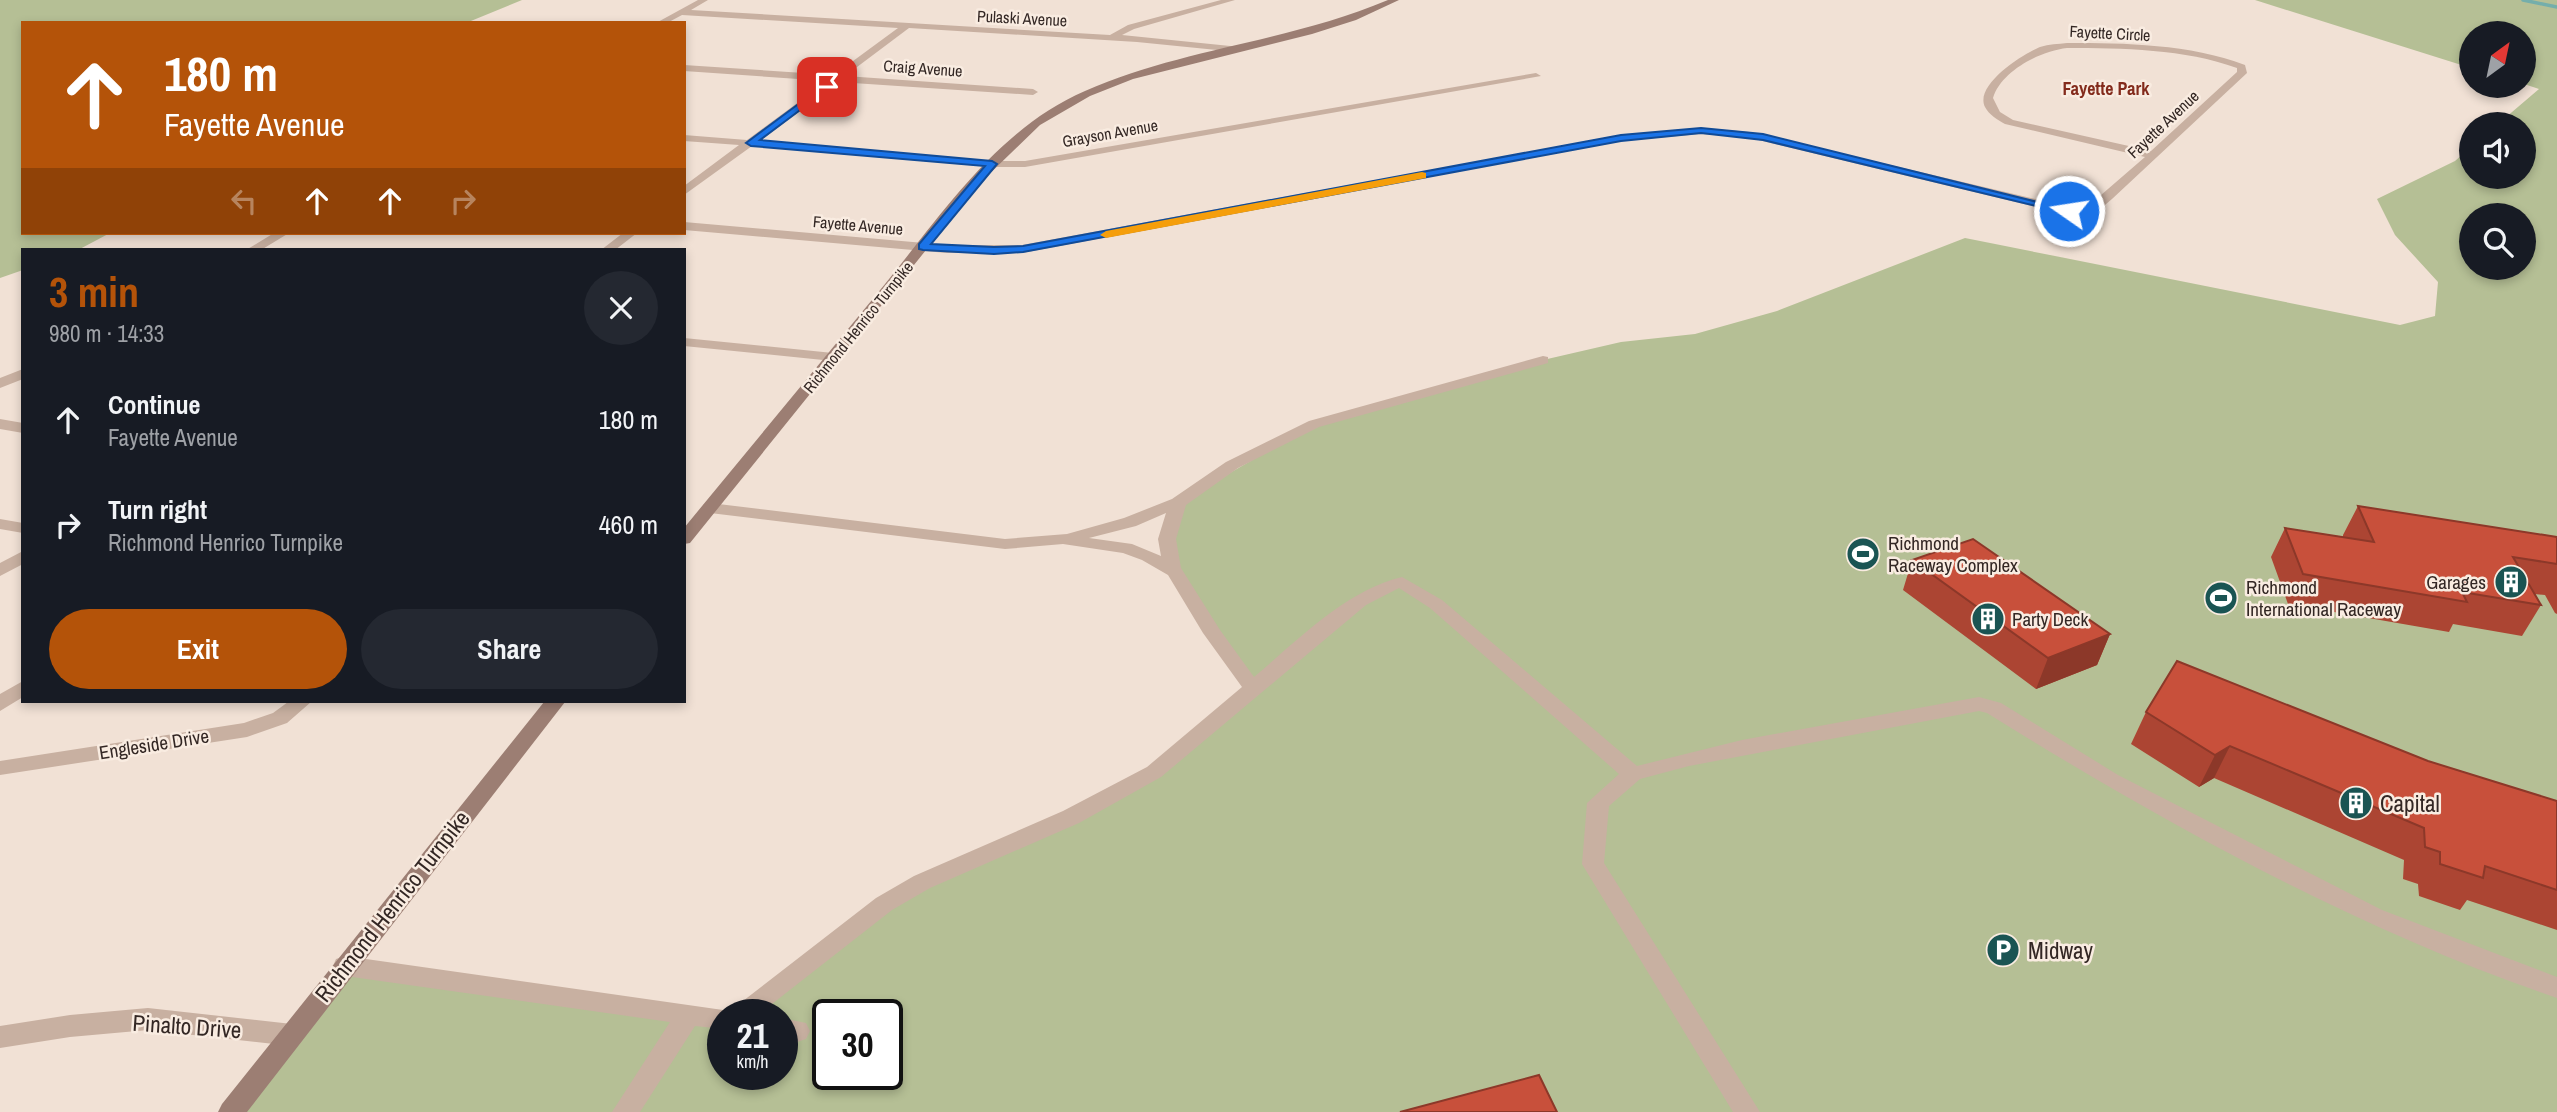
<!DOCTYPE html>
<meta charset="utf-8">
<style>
:root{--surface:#171b24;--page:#242831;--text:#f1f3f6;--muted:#9ea1a6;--accent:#b45309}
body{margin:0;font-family:"Archivo Narrow",sans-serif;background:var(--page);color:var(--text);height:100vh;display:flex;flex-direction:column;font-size:26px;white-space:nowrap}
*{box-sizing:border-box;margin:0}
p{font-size:23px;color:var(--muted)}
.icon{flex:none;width:38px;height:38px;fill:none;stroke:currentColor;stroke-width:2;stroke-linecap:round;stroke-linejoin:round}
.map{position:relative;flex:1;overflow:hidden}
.drawer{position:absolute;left:21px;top:248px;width:665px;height:455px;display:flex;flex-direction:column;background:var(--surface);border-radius:0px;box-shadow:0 4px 10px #0003}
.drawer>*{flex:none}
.hud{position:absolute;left:21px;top:21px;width:665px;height:214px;border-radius:0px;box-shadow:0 4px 10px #0003;background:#b45309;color:#fff;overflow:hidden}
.needle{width:46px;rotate:33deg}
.fabs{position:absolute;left:2459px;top:21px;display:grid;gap:14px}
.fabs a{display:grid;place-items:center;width:77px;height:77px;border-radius:50%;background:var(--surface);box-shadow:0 4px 10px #0003;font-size:35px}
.speed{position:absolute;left:707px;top:999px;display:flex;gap:14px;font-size:35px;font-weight:700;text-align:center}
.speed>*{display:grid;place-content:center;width:91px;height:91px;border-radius:50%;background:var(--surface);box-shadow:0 4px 10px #0003;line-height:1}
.speed small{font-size:18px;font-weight:400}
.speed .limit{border:4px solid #111;border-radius:10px;background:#fff;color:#111}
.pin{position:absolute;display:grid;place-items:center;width:60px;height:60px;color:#fff;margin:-30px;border-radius:14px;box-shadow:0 4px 10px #0006}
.me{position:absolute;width:77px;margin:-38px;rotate:283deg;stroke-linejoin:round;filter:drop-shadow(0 0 5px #0008)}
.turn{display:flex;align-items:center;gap:24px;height:147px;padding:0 28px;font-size:32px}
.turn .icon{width:91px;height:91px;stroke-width:2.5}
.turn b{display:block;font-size:49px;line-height:60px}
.lanes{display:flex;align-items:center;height:66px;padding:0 28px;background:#0003;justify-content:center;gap:35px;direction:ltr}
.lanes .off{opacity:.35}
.round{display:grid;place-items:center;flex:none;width:74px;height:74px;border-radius:37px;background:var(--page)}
.overview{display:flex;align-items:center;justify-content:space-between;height:119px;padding:0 28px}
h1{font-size:42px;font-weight:800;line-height:52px;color:var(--accent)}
.action{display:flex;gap:14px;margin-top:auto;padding:14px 28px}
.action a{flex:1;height:80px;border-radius:42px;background:var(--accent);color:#fff;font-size:28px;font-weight:800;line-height:80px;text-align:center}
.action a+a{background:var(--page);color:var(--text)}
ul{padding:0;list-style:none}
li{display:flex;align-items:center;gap:21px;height:105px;padding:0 28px}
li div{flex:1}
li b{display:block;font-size:26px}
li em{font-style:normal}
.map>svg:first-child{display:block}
.green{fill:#b5bf95;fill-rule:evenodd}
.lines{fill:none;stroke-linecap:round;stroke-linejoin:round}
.stream{stroke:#74aeab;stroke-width:3.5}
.minor{fill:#c8b0a1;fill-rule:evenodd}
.secondary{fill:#9c7e73;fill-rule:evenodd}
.wall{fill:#ac4533}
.shaded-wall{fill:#8c3829}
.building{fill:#c8503b;stroke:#8c3829;stroke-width:2}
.route{fill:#1a73e8;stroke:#114b97;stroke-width:2}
.slow{fill:#f59e0b}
.labels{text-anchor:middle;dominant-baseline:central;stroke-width:5;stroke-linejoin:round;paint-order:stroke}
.far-street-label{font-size:16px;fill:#332724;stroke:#f9ece1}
.far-neighbourhood-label{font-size:18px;font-weight:bold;fill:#832b1c;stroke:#f9ece1}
.poi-label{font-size:19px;fill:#332724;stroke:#f9ece1;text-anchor:start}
.street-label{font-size:19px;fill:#332724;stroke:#f9ece1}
.near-poi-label{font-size:23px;fill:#332724;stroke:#f9ece1;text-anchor:start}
.near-street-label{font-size:23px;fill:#332724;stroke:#f9ece1}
</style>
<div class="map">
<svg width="2557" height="1112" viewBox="0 0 2557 1112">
<rect width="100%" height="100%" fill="#f1e1d5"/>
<!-- green -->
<path class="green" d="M0 0H522L466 23H23V233H110L78 250H23V270L0 278Z
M2255 0H2557V1112H231L345 966 723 1019V1074H782V1015H740L884 904 1135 785 1253 689 1172 569 1178 503 1314 424 1543 360 1621 342 1695 334 1777 311 1965 238 2400 325 2435 316 2438 282 2395 235 2377 199 2455 161 2471 147V177H2524V124H2498L2539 89 2524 84V33H2471V68ZM2471 215H2524V268H2471ZM828 1015H887V1074H828Z"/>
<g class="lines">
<!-- stream -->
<path class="stream" d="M2523 0 2557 7"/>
<!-- minor -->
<path class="minor" d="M698 0H708L691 10 1110 35 1128 25 1221 0H1235L1134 29 1122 35 1240 47 1242 49 1237 52 1137 42 909 28 845 76 1033 89 1038 92 1033 95 838 82 760 141 992 161H1025L1536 73 1541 76 1025 167H992L752 146 684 195V186L739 145 684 141V135L747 140 827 81 684 71V65L834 75 898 28 682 15 667 23H656Z
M2067 43C2125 43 2190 44 2245 65L2247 73 2112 199 2093 215H2069L1750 138 1701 134 1621 141 1022 253H947L684 230V222L947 245H1022L1621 135 1701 128 1750 132 2069 207 2086 208 2145 157 2005 124C1998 120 1989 115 1985 107 1974 85 2023 54 2040 47 2049 44 2058 44 2067 43ZM2067 48C2122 48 2185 49 2237 68V72L2151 151 2013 120 2000 112 1993 98C2001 71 2040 51 2067 48Z
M274 233H289L261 250H246Z
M623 233H637L615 250H601Z
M684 338 833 353 840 357 833 361 684 346Z
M1543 356 1548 357V363L1319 427 1238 468 1186 505 1176 539 1181 568 1220 630 1254 677C1298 640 1345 591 1402 577L1442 600 1637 766 1742 740 1979 697 2001 703 2118 775 2382 910 2557 977V998C2358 930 2165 824 1987 713L1979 711 1689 766 1640 779 1609 806 1604 863 1760 1112H1733L1582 864 1587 803 1619 774 1430 608 1399 588 1366 605 1161 777 1079 823 930 888 892 910 758 1015H723V1029L695 1026 640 1112H612L670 1022 345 976 336 973 333 966 336 959 345 956 730 1011 876 898 914 876 1063 811 1147 767 1242 687 1203 633 1168 575 1142 560 1123 553 1063 544 1005 549 710 513 704 512 702 508 704 504 710 503 1005 539 1067 534 1124 518 1172 499 1226 462 1309 421ZM1166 513 1158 539 1161 556 1132 544 1089 538 1136 526Z
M23 369V379L0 388V378Z
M0 419 23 423V433L0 429Z
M0 519 23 523V533L0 529Z
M23 551V564L0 576V563Z
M23 681V697L0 711V694Z
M288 702H311L287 723 247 737 0 775V761L244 723 273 713Z
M148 1008 292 1024 301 1027 305 1035 301 1043 292 1046 148 1030 70 1037 0 1048V1026L70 1015Z
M782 1018 806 1023 810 1031 806 1039 797 1042 782 1040Z"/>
<!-- secondary -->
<path class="secondary" d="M1388 0H1399L1356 20 1312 34 1133 79 1090 96 1040 125 980 183 690 543 684 544V528C748 450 812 373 876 295 937 222 994 130 1085 91 1182 48 1289 42 1388 0Z
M544 702H565L247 1112H218L222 1104Z"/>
</g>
<!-- wall -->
<path class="wall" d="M2358 506 2557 537V614L2555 613 2545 595 2534 594 2541 605 2522 636 2453 624 2449 632 2288 604 2271 557 2285 528 2343 537V535Z
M1912 560 2110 634 2097 665 2036 689 1903 590Z
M2146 712 2428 761 2557 801V930L2467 900 2460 910 2419 896 2418 884 2403 879 2404 860 2214 778 2199 787 2131 744Z"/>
<!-- shaded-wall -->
<path class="shaded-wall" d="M2110 634 2097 665 2036 689 2048 658Z
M2230 746 2214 778 2199 787 2215 755Z"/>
<!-- building -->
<path class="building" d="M2358 506 2557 537V564L2513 557 2541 605 2462 592 2467 602 2303 574 2285 528 2374 542Z
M1973 539 2110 634 2048 658 1912 560Z
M2177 661 2428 761 2557 801V890L2485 866 2483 878 2440 864V852L2425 847 2424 828 2230 746 2215 755 2146 712Z
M1539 1075 1557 1112H1400Z"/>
<!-- route -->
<path class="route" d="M824 85 831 87 760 140 992 161 997 164 931 244 994 247 1023 246 1621 135 1701 128 1763 134 2074 211 2069 214 1763 140 1701 133 1621 141 1023 252 994 254 923 250 919 249V244L985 166 751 146 746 143Z"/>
<!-- slow -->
<path class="slow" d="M1422 172 1426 173V178L1106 238 1100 235 1106 231Z"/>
<!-- icons -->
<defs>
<symbol id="stadium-disc" viewBox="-11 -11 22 22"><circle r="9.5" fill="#1a5453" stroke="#f9ece1"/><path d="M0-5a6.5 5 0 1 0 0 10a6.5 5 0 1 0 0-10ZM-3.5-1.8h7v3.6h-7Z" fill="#fff"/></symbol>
<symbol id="building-disc" viewBox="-11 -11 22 22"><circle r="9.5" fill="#1a5453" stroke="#f9ece1"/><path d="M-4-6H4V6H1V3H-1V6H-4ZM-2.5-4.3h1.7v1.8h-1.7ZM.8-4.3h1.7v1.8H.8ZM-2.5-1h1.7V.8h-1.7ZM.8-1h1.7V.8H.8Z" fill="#fff"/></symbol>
<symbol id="parking-disc" viewBox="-11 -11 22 22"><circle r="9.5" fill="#1a5453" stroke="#f9ece1"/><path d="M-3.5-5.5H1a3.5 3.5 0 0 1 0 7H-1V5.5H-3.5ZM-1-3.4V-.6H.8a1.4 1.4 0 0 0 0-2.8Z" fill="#fff"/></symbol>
</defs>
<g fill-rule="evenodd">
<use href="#stadium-disc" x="1844" y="535" width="38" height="38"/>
<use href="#building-disc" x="2492" y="563" width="38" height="38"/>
<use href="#stadium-disc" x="2202" y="579" width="38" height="38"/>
<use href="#building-disc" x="1969" y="600" width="38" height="38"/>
<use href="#building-disc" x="2337" y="784" width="38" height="38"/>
<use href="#parking-disc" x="1984" y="931" width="38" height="38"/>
</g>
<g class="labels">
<!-- far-street labels -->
<g class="far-street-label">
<text transform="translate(1022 18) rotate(3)">Pulaski Avenue</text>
<text transform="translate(2110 33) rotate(3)">Fayette Circle</text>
<text transform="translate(923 68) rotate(4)">Craig Avenue</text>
<text transform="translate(2163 124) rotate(-43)">Fayette Avenue</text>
<text transform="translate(1110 133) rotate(-10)">Grayson Avenue</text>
<text transform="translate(858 225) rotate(5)">Fayette Avenue</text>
<text transform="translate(858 327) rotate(-51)">Richmond Henrico Turnpike</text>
</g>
<!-- far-neighbourhood labels -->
<g class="far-neighbourhood-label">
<text x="2106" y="88">Fayette Park</text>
</g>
<!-- poi labels -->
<g class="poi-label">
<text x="1888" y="543">Richmond<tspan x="1888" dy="22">Raceway Complex</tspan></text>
<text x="2486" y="582" text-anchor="end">Garages</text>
<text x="2246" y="587">Richmond<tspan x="2246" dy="22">International Raceway</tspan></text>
<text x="2012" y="619">Party Deck</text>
</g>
<!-- street labels -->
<g class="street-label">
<text transform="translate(154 744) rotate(-9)">Engleside Drive</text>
</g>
<!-- near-poi labels -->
<g class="near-poi-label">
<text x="2380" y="803">Capital</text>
<text x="2028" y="950">Midway</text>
</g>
<!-- near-street labels -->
<g class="near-street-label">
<text transform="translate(392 906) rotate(-52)">Richmond Henrico Turnpike</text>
<text transform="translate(187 1026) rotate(4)">Pinalto Drive</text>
</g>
</g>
</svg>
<div class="fabs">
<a><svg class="needle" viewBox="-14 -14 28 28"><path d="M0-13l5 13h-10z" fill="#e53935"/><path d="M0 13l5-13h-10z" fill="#9ea1a6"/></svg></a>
<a><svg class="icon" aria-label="sound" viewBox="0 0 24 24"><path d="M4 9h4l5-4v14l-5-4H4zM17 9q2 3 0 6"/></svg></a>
<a><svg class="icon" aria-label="search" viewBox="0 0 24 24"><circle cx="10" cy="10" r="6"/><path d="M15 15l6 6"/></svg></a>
</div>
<div class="speed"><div>21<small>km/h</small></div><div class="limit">30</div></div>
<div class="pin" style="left:827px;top:87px;background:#d93025"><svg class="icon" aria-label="arrive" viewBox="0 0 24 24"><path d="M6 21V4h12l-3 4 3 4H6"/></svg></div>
<svg class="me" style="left:2069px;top:211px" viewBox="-20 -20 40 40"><circle r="17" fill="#1a73e8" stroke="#fff" stroke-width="3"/><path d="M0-11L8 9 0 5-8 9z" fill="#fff"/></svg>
<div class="hud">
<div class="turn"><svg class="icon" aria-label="ahead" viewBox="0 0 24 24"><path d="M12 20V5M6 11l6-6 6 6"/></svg><div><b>180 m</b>Fayette Avenue</div></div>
<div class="lanes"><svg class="icon off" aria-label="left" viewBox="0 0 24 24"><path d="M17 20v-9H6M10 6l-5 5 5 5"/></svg><svg class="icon" aria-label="ahead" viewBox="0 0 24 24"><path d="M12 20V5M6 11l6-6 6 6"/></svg><svg class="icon" aria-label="ahead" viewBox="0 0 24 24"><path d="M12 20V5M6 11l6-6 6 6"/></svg><svg class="icon off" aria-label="right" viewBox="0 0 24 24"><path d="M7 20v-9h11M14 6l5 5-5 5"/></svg></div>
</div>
<section class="drawer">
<div class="overview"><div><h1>3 min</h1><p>980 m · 14:33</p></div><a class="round"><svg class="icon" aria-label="close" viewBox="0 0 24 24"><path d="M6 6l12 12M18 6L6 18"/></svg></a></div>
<ul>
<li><svg class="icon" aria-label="ahead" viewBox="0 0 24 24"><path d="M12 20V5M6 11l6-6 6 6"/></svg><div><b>Continue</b><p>Fayette Avenue</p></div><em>180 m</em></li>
<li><svg class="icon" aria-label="right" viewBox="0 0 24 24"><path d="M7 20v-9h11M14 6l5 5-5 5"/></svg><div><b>Turn right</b><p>Richmond Henrico Turnpike</p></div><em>460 m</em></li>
</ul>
<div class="action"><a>Exit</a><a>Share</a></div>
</section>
</div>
